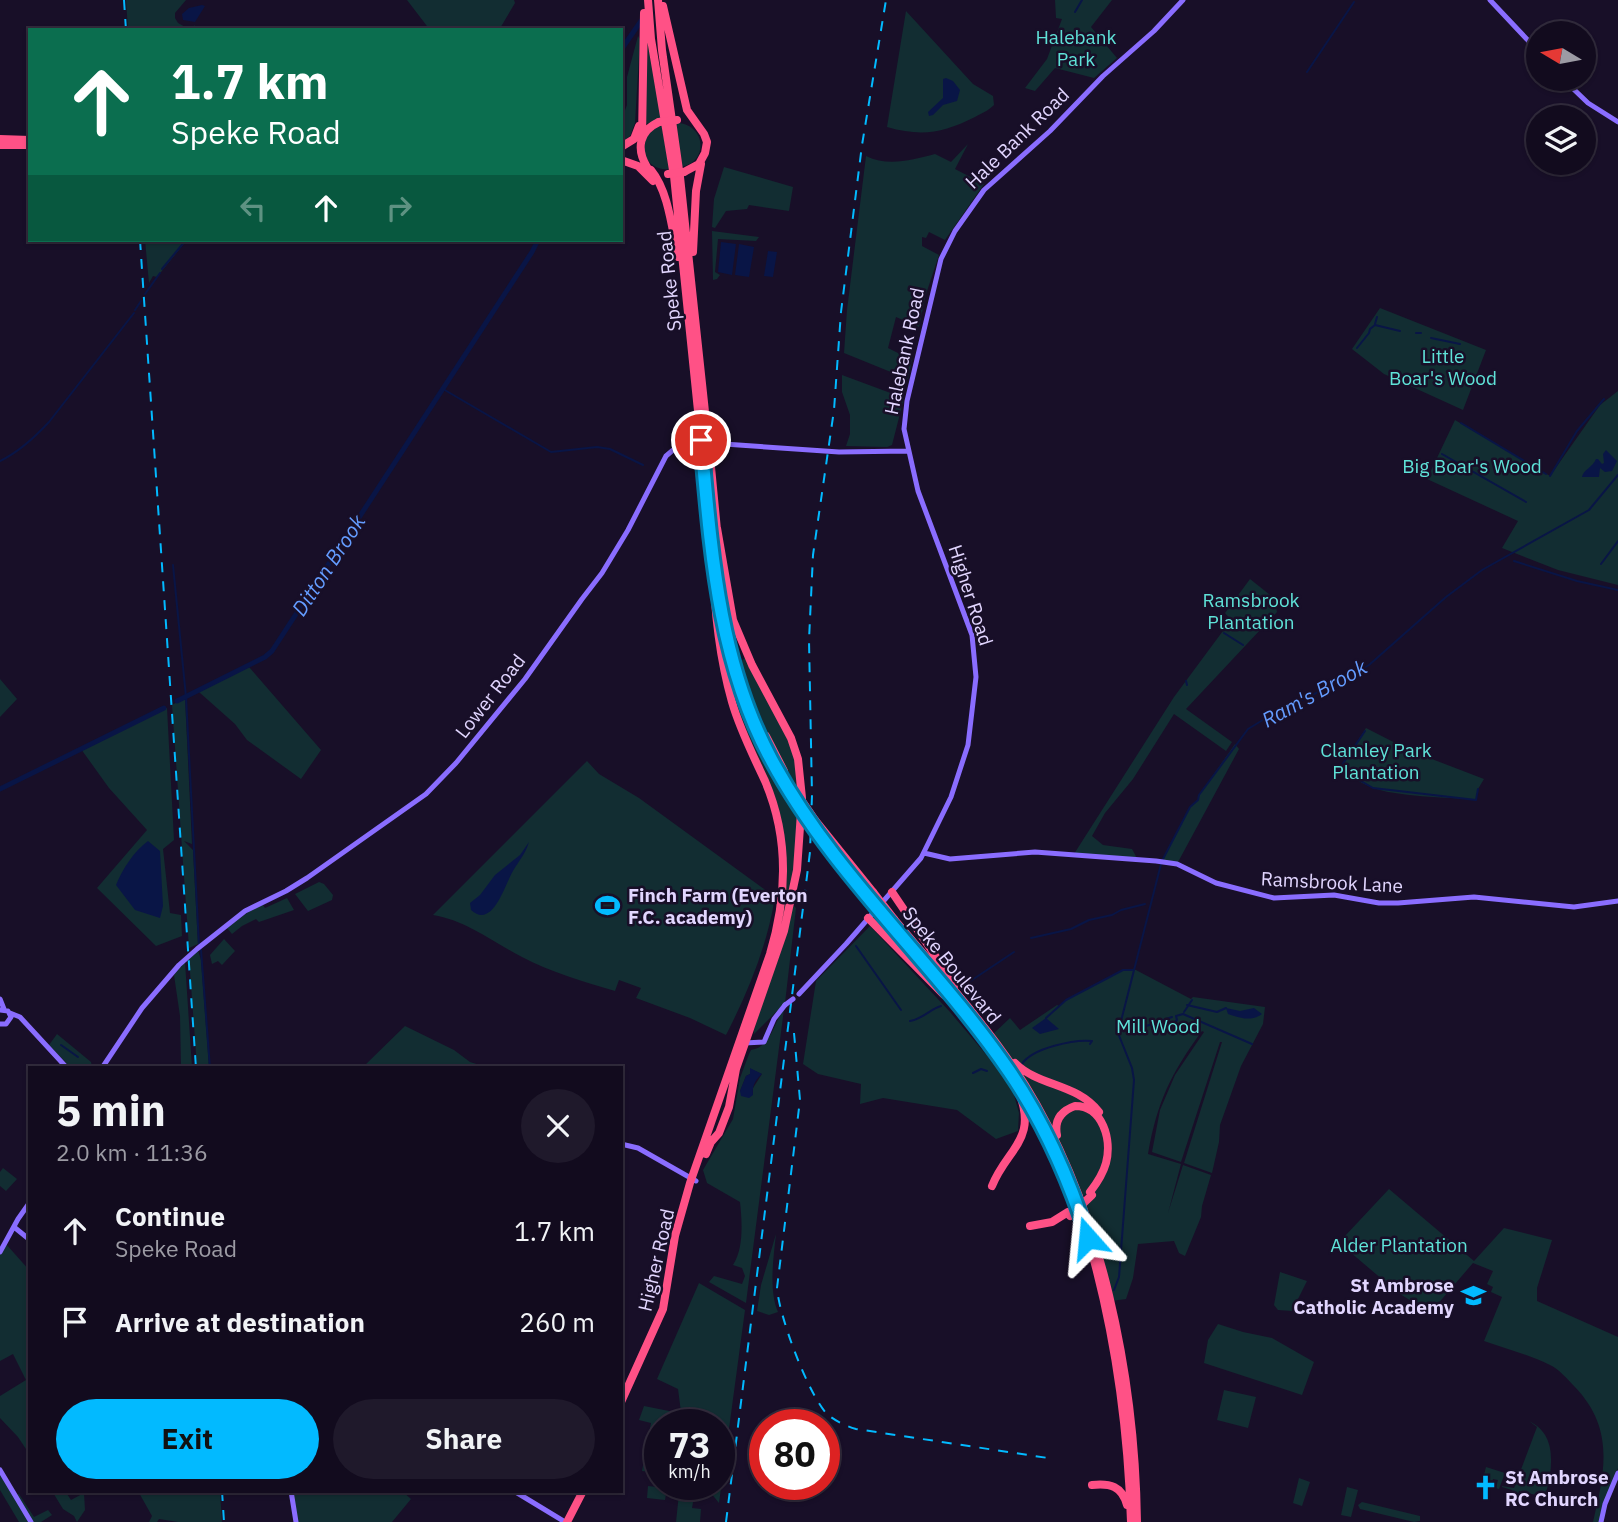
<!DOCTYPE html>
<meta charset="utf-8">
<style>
:root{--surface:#120b1e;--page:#1f192b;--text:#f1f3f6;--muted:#9c9ba4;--line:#312b3c;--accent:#02baff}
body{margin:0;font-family:"IBM Plex Sans",sans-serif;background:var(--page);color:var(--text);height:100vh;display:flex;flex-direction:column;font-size:26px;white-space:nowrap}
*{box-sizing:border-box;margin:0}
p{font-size:23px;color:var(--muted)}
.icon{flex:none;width:38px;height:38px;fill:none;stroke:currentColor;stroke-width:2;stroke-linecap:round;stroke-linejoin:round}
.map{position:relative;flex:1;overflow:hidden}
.sheet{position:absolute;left:28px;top:1066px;width:595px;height:427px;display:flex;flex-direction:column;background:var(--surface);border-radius:0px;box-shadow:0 2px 5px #0004,0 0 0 2px var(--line)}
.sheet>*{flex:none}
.banner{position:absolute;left:28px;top:28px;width:595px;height:214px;border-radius:0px;box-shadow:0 2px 5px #0004,0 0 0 2px var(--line);background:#0b6e4f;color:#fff;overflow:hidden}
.needle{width:46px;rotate:280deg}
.buttons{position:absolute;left:1526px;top:21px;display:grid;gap:14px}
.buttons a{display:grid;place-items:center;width:70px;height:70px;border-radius:50%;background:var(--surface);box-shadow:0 2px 5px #0004,0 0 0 2px var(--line);font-size:35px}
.speed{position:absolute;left:644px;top:1409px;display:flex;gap:14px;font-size:35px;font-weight:700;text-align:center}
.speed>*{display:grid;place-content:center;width:91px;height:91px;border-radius:50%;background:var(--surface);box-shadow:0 2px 5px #0004,0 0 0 2px var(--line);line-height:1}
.speed small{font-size:18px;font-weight:400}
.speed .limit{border:10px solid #d22;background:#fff;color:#111}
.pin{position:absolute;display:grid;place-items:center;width:60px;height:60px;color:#fff;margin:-30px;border:4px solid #fff;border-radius:50%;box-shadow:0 2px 7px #0007}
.me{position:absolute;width:77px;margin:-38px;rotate:342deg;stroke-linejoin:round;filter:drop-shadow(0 0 5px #0008)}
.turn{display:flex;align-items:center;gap:24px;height:147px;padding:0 28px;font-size:32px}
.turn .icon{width:91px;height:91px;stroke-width:2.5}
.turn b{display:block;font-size:49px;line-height:60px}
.lanes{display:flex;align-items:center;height:66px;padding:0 28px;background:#0003;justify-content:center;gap:35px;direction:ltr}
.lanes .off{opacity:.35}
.round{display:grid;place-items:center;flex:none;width:74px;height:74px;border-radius:37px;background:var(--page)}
.head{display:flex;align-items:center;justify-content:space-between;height:119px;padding:0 28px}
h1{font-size:42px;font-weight:800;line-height:52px}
.primary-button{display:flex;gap:14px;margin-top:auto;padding:14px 28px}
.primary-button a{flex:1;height:80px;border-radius:42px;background:var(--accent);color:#111;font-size:28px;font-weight:800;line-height:80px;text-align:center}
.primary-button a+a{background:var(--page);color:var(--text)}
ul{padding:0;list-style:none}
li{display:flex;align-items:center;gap:21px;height:91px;padding:0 28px}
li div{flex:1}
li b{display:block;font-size:26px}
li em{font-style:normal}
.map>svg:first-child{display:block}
.green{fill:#122d32;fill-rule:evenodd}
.water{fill:#091546}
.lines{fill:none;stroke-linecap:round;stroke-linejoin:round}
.stream{stroke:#091546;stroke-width:2}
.river{stroke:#091546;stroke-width:5}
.secondary{stroke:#8a6dff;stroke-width:5}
.highway{stroke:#ff5186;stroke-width:8}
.rail{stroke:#02baff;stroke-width:2;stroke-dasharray:10 9;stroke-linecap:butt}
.secondary-bridge{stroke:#8a6dff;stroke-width:5}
.highway-bridge{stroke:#ff5186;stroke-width:8}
.route-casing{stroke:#0179a6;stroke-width:18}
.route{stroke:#02baff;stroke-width:12}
.labels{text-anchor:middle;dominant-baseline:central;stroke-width:5;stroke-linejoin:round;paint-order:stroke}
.park-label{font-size:19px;fill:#5fe2d8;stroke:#180f28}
.street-label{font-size:19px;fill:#e2d6ff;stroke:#180f28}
.poi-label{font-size:19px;font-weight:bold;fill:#e2d6ff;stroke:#180f28;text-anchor:start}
.water-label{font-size:21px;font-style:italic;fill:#649cff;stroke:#180f28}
</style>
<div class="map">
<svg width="1618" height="1522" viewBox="0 0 1618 1522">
<rect width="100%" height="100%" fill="#180f28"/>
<!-- green -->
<path class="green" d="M126 0H186L175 13V18L178 23 189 29 195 25 192 30H128Z
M407 0H514L515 3 499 30H430Z
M1055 0H1112L1091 27 1117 58 1094 78 1055 68 1035 91 1025 88 1047 59 1062 19 1056 18Z
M906 11 973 84 993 96 994 105C988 111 982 113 975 117 943 133 922 137 887 127Z
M646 20 661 118 646 124Z
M638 36 640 39 635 123 630 136 621 143V121L627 105V77Z
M678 123C706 125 709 162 681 167L675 124Z
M662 126 669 169C657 170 650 165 644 155L645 137 655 127Z
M968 144 955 169 984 184 945 240 929 232 926 238 922 237V246L939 255 926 294 919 327 896 317 888 348 912 360 908 379 844 353 847 310 866 156C888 167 912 160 935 154L951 162Z
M724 167 793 187 789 211 749 205 747 209 726 211 715 228 712 227 714 199Z
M712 231 759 237 756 241 718 239 715 272 720 275 717 279 713 280Z
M145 240H187L157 277 153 276 149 283Z
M1380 308 1486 350 1463 410 1384 374 1352 349Z
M842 375 904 398 892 445 887 447 846 446 850 434V415L842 392Z
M1618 391V585L1558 570 1502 548 1518 521 1427 479 1455 420 1550 476 1600 405Z
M1250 579 1274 598 1277 612 1186 709 1232 742 1226 751 1174 714 1133 779 1105 813 1092 836 1103 845 1132 849 1138 860 1074 854 1174 697 1231 620 1225 613Z
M721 628 737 686 799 812 795 866 785 919 771 958 784 846 734 698Z
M745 658 787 734 795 759 799 790C774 749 754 707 741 661Z
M249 667 321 750 301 779 247 740 235 724 199 692Z
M0 679 17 699 0 717Z
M185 698 192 844 184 841 193 850 198 944 189 948 172 705Z
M164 708H167L174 840 163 849 170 913 181 915 182 936 156 946 97 888 147 830 109 788 81 749Z
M1366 728 1411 751 1484 779 1478 789 1476 800C1449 797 1394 797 1371 787 1360 783 1351 776 1342 770V765Z
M1235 744 1239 749 1177 864 1162 862 1190 807 1198 800 1199 795Z
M587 761 599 774 639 798 775 897C767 946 749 990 726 1035L690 1018 636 998 641 988 619 980 615 991C584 982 551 972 522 957 493 942 465 920 433 915Z
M319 882 324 884 333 895 332 900 308 911 295 894Z
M287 898 294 910 259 922 256 919 242 926 232 934 227 928 251 910 263 905 265 908Z
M793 905 796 908 785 1003 754 1034V1030Z
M870 926 950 1012 1011 1084 1019 1113 1018 1131 996 1139 957 1110 883 1098 860 1104 861 1084 818 1074 803 1064 816 981Z
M224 939 235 951 222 965 218 961 212 964 210 955Z
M198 950 201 960 209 1067H197L189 958Z
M185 962 192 1067H181L180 1016 174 975Z
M1134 969 1191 999 1193 997 1265 1007 1263 1024 1241 1066 1220 1125 1219 1142 1212 1173 1184 1163 1222 1042H1220L1181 1162 1152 1152 1160 1110 1175 1075 1204 1032 1202 1031C1171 1073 1157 1102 1148 1154L1181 1164 1168 1213 1183 1165 1211 1175 1202 1206 1201 1217 1185 1256 1179 1253 1174 1241 1138 1244 1133 1278 1126 1299 1111 1301 1083 1203C1113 1173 1122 1143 1095 1107L1108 1153 1090 1192 1080 1198 991 1036 1010 1018 1020 1030 1057 1005 1059 1006 1066 1000 1123 970Z
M784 1009 746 1303 709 1282 714 1276 742 1284 745 1276 742 1268 733 1265C744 1249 742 1220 740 1202L707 1183 703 1170 733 1119 740 1078 749 1054 751 1050C771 1047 773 1024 784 1009ZM750 1069 762 1074 753 1088V1095L740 1091 746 1076 750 1074Z
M405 1026 454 1050 470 1062 486 1067H363Z
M57 1034 91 1062 92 1067H70L49 1045Z
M3 1168 17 1179 6 1191 0 1186V1172Z
M1389 1189 1474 1261 1504 1228 1552 1240 1537 1288V1301L1618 1337V1468L1599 1522H1593C1605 1471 1615 1428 1574 1386 1567 1379 1559 1369 1550 1365 1530 1355 1506 1349 1484 1341L1502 1297 1491 1292 1493 1287 1487 1284 1493 1271 1473 1263 1430 1313 1397 1292 1343 1246 1345 1236Z
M776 1234C773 1261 769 1291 778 1312L769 1315 757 1311 761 1285Z
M6 1244 30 1271V1455L18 1437 0 1418V1396L26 1380 13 1354 0 1361V1252Z
M1280 1272 1307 1281 1292 1311 1278 1310 1274 1305Z
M699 1283 745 1310 719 1503 711 1493 712 1484H719V1424H693L695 1413 681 1412 678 1389 657 1379Z
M1218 1324 1243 1332 1272 1338 1314 1362 1302 1395 1204 1363 1208 1340Z
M1224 1390 1256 1397 1248 1428 1217 1420Z
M644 1406 674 1412 672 1424H660V1439L657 1440 650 1472 642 1471 651 1423 639 1420Z
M1529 1421C1551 1432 1553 1452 1550 1475L1561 1477H1550L1545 1497 1519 1491 1516 1504 1509 1503 1512 1490 1502 1487V1486L1514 1488 1537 1427Z
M1486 1467 1505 1473 1499 1489 1496 1488 1498 1480 1493 1479 1492 1482 1483 1479Z
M0 1470 16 1495 19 1494 34 1517 48 1510 52 1515 41 1522H19L0 1490Z
M1299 1478 1310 1482 1302 1506 1293 1503Z
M680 1484 695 1491 692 1508 701 1509 700 1522H676Z
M648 1486 667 1488 665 1500 647 1498Z
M1347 1487 1358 1490 1351 1517 1341 1515Z
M52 1491H65L71 1500 84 1493 85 1510 77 1522 74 1516 63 1509Z
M138 1491H220L222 1522H178L159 1519 157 1522H149L152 1516Z
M292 1491H402L411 1499 392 1522H296Z
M1362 1502 1420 1516V1521L1414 1522 1360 1509 1358 1505Z"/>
<!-- water -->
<path class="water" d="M202 5 205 6 195 22 183 20 182 14 189 8Z
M946 78 953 81 960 90 957 101 943 105 933 115 929 116 928 112 943 98V79Z
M721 242 736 244 732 275 718 272Z
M739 244 754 247 749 277 735 275Z
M768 251 777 252 773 277 764 276Z
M1606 450 1617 461 1612 471 1605 472 1600 468 1599 477H1582C1583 470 1593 467 1596 459H1598L1602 464 1604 463 1603 454Z
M148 841 160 851 163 906 160 918 135 910 116 885C122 870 134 851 148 841Z
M529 842C526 853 518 862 513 871 505 884 493 930 471 910L470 903 480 895 495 875 520 855Z
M1226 1008 1240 1011 1254 1008 1262 1014C1251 1022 1240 1018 1228 1014Z
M1046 1018 1059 1029 1040 1034 1032 1028Z
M750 1068 762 1074C755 1080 752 1086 753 1095L749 1098 741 1096 740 1091 746 1076 750 1074Z"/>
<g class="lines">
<!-- stream -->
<path class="stream" d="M1075 12 1082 0
M1307 72 1354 2
M162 269 186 240
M145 294 160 273
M135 310 141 301
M1375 324 1377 317
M1416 333H1421
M1431 338 1460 344
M1357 348 1369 333 1370 329 1375 325 1400 331
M443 389 551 452 597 447 610 449 643 465
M1461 423 1546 474
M1442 454 1526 502
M0 461C19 452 35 437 49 422L134 313
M1550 476 1577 431 1604 399
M1514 561 1577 581 1618 590
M1601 564 1618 541
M173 565 186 697 199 945
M1224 633 1243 645
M1186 681 1187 685
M1365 731 1342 765V770L1373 788 1476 800 1478 789
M1163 859 1190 807 1198 800 1199 795 1248 729 1271 715 1343 680 1369 665 1446 597 1482 570 1589 510 1618 475
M1031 938 1071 929 1089 920 1112 915 1121 910 1145 904
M856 946 901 1010
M201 950 210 1068
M969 982 1014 952
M1187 1005 1217 1012 1226 1008
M1184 1012 1192 1000
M1046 1018 1066 1000 1123 970H1132
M910 1021C923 1019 930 1009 941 1006
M1174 1023 1177 1020 1176 1016 1183 1014 1252 1044
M1129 1032 1172 1017
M61 1045 78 1057
M1022 1064C1032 1048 1075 1039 1092 1041L1090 1044
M973 1073 981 1069 987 1071
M1114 1290 1119 1277 1134 1080 1132 1068 1118 1033 1161 864"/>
<!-- river -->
<path class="river" d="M621 50 641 21
M177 701 265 657 272 651 532 252 538 240
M0 789 164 708"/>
<!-- secondary -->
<path class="secondary" d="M1490 0 1538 51
M1563 79 1588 103 1618 122
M924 853 950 859 1035 852 1156 861 1177 864 1216 883 1274 898 1334 895 1379 903H1398L1474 897 1574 907 1618 901
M799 994 846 944 921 858 951 797 968 745 976 677 972 635 918 491 904 429 907 401 941 259 955 231 984 190 1050 131 1103 76 1154 31 1183 0
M0 999 4 1009
M0 1010 8 1011 11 1017 6 1024H0
M10 1013 20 1017 67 1068
M744 1043 764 1042 774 1019 785 1005
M102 1068 142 1008 179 965 197 949 245 911 286 891 307 878 426 794 456 763 525 679 582 599 602 573 628 530 666 456 679 445 695 442 839 452 908 451
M621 1144 638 1148 696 1181
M14 1227 30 1240
M0 1252 18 1219 30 1202
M0 1470 31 1522
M291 1491 296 1522
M514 1491 565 1522
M1601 1522 1605 1504 1618 1473"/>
<!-- highway -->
<path class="highway" d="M648 0 651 39 674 176 701 440
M658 0 662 50 680 177 708 440
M663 6 687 110 704 134 707 142 705 153 699 164 684 172
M642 138 644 13
M0 139 30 140
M0 145H30
M621 147 634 139 639 126
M621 160 638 166 653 181
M647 167C636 149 639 131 659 122
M651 170C669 192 672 230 678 257
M693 252 696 191 701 164
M702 446 714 565
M709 446 717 530
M720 609C730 678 760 745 797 804
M766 736 784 771
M815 820 873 892
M814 829 869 897
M892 892 955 985
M868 918 944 995
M894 919C939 973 988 1026 1025 1085 1102 1210 1135 1376 1137 1522
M894 926C935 978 981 1027 1017 1082 1043 1123 1063 1167 1079 1213
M1015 1063C1039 1087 1077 1083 1099 1112
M1057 1135C1054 1120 1061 1111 1075 1106 1103 1106 1112 1140 1106 1163 1103 1174 1097 1183 1090 1192
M706 1154 711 1142 719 1133 729 1107 736 1069 784 931 797 870 802 798 798 759 791 738 752 665 733 620 717 528
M992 1186C1007 1148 1039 1140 1018 1090
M1030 1226 1052 1222 1068 1212
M1087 1235C1114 1327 1128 1426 1131 1522
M621 1402 663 1309 675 1236 690 1183 770 954C787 897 789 837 765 781 753 755 740 730 732 702 719 656 714 608 713 560
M1092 1485C1110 1483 1122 1486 1127 1505
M567 1522 583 1491"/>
<!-- rail -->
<path class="rail" d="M124 0 126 30
M140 240 196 1068
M794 1033 800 1100 777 1288C779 1316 808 1394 827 1414 835 1421 846 1426 856 1429L1048 1458
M222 1491 224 1522
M726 1522 810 852 812 795 809 640 813 555 834 410 841 312 862 145 886 0"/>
<!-- secondary-bridge -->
<path class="secondary-bridge" d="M785 1005 793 999"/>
<!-- highway-bridge -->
<path class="highway-bridge" d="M659 122 677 120
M668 174 684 172
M701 440 702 446
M708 440 709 446
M798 795 815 820
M797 804 814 829
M873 892 894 919
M869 897 888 919
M1070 1216 1092 1195"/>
</g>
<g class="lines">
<defs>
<path id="route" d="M701 440C711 549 718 661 771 759 833 875 935 963 1009 1071 1044 1122 1069 1179 1088 1238"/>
</defs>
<!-- route casing -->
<use href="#route" class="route-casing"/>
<!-- route -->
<use href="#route" class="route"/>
</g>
<!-- icons -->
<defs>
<symbol id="stadium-bare" viewBox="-9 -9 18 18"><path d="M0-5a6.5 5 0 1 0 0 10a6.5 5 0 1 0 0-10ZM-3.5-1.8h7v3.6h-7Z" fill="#02baff" stroke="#180f28" stroke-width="2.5" paint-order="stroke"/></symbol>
<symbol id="school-bare" viewBox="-9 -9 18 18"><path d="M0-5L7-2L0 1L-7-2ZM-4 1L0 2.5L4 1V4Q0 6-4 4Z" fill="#02baff" stroke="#180f28" stroke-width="2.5" paint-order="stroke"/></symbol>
<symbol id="church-bare" viewBox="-9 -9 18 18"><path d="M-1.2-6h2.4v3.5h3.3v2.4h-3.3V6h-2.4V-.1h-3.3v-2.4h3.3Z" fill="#02baff" stroke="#180f28" stroke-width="2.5" paint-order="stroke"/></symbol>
</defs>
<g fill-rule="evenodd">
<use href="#stadium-bare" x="590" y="888" width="35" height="35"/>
<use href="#school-bare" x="1456" y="1278" width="35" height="35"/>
<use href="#church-bare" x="1468" y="1470" width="35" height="35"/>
</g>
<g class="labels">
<!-- park labels -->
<g class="park-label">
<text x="1076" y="37">Halebank<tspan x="1076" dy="22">Park</tspan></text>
<text x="1443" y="356">Little<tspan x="1443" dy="22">Boar's Wood</tspan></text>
<text x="1472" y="466">Big Boar's Wood</text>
<text x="1251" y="600">Ramsbrook<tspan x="1251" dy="22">Plantation</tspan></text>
<text x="1376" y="750">Clamley Park<tspan x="1376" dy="22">Plantation</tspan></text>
<text x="1158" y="1026">Mill Wood</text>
<text x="1399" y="1245">Alder Plantation</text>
</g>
<!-- street labels -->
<g class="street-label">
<text transform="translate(1017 138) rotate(-44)">Hale Bank Road</text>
<text transform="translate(669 281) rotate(-96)">Speke Road</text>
<text transform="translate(904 351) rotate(-78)">Halebank Road</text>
<text transform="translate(971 595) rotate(72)">Higher Road</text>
<text transform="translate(490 696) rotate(-52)">Lower Road</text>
<text transform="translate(1332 882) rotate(3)">Ramsbrook Lane</text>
<text transform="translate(952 965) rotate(51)">Speke Boulevard</text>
<text transform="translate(656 1260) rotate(-77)">Higher Road</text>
</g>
<!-- poi labels -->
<g class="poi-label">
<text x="628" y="895">Finch Farm (Everton<tspan x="628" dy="22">F.C. academy)</tspan></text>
<text x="1454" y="1285" text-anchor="end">St Ambrose<tspan x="1454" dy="22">Catholic Academy</tspan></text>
<text x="1505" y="1477">St Ambrose<tspan x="1505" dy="22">RC Church</tspan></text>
</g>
<!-- water labels -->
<g class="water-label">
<text transform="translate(328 565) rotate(-57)">Ditton Brook</text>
<text transform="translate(1314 693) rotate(-29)">Ram's Brook</text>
</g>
</g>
</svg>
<div class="buttons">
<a><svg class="needle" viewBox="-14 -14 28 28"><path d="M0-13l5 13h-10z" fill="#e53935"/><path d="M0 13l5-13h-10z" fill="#9c9ba4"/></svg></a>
<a><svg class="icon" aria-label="layers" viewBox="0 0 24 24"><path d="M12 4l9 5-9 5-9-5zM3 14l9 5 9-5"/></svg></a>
</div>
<div class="speed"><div>73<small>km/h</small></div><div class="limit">80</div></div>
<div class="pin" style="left:701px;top:440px;background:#d93025"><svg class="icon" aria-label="arrive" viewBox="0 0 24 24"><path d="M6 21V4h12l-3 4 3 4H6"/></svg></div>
<svg class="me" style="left:1088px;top:1238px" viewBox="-20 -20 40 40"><path d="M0-17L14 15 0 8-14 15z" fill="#02baff" stroke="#fff" stroke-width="4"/></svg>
<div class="banner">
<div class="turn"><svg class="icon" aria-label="ahead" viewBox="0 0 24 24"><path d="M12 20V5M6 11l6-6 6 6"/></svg><div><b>1.7 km</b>Speke Road</div></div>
<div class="lanes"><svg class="icon off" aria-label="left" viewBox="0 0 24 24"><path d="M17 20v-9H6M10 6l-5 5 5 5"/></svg><svg class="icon" aria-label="ahead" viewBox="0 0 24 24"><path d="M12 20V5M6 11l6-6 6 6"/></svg><svg class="icon off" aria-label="right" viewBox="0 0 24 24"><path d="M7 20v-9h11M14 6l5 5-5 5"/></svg></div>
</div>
<section class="sheet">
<div class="head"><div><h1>5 min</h1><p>2.0 km · 11:36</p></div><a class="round"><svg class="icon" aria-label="close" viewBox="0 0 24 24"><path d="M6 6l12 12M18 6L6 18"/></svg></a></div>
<ul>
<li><svg class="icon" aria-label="ahead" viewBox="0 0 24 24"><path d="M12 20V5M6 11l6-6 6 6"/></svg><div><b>Continue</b><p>Speke Road</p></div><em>1.7 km</em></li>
<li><svg class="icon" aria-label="arrive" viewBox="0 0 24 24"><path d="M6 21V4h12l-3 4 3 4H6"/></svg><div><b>Arrive at destination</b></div><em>260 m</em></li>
</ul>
<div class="primary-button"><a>Exit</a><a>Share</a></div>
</section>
</div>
